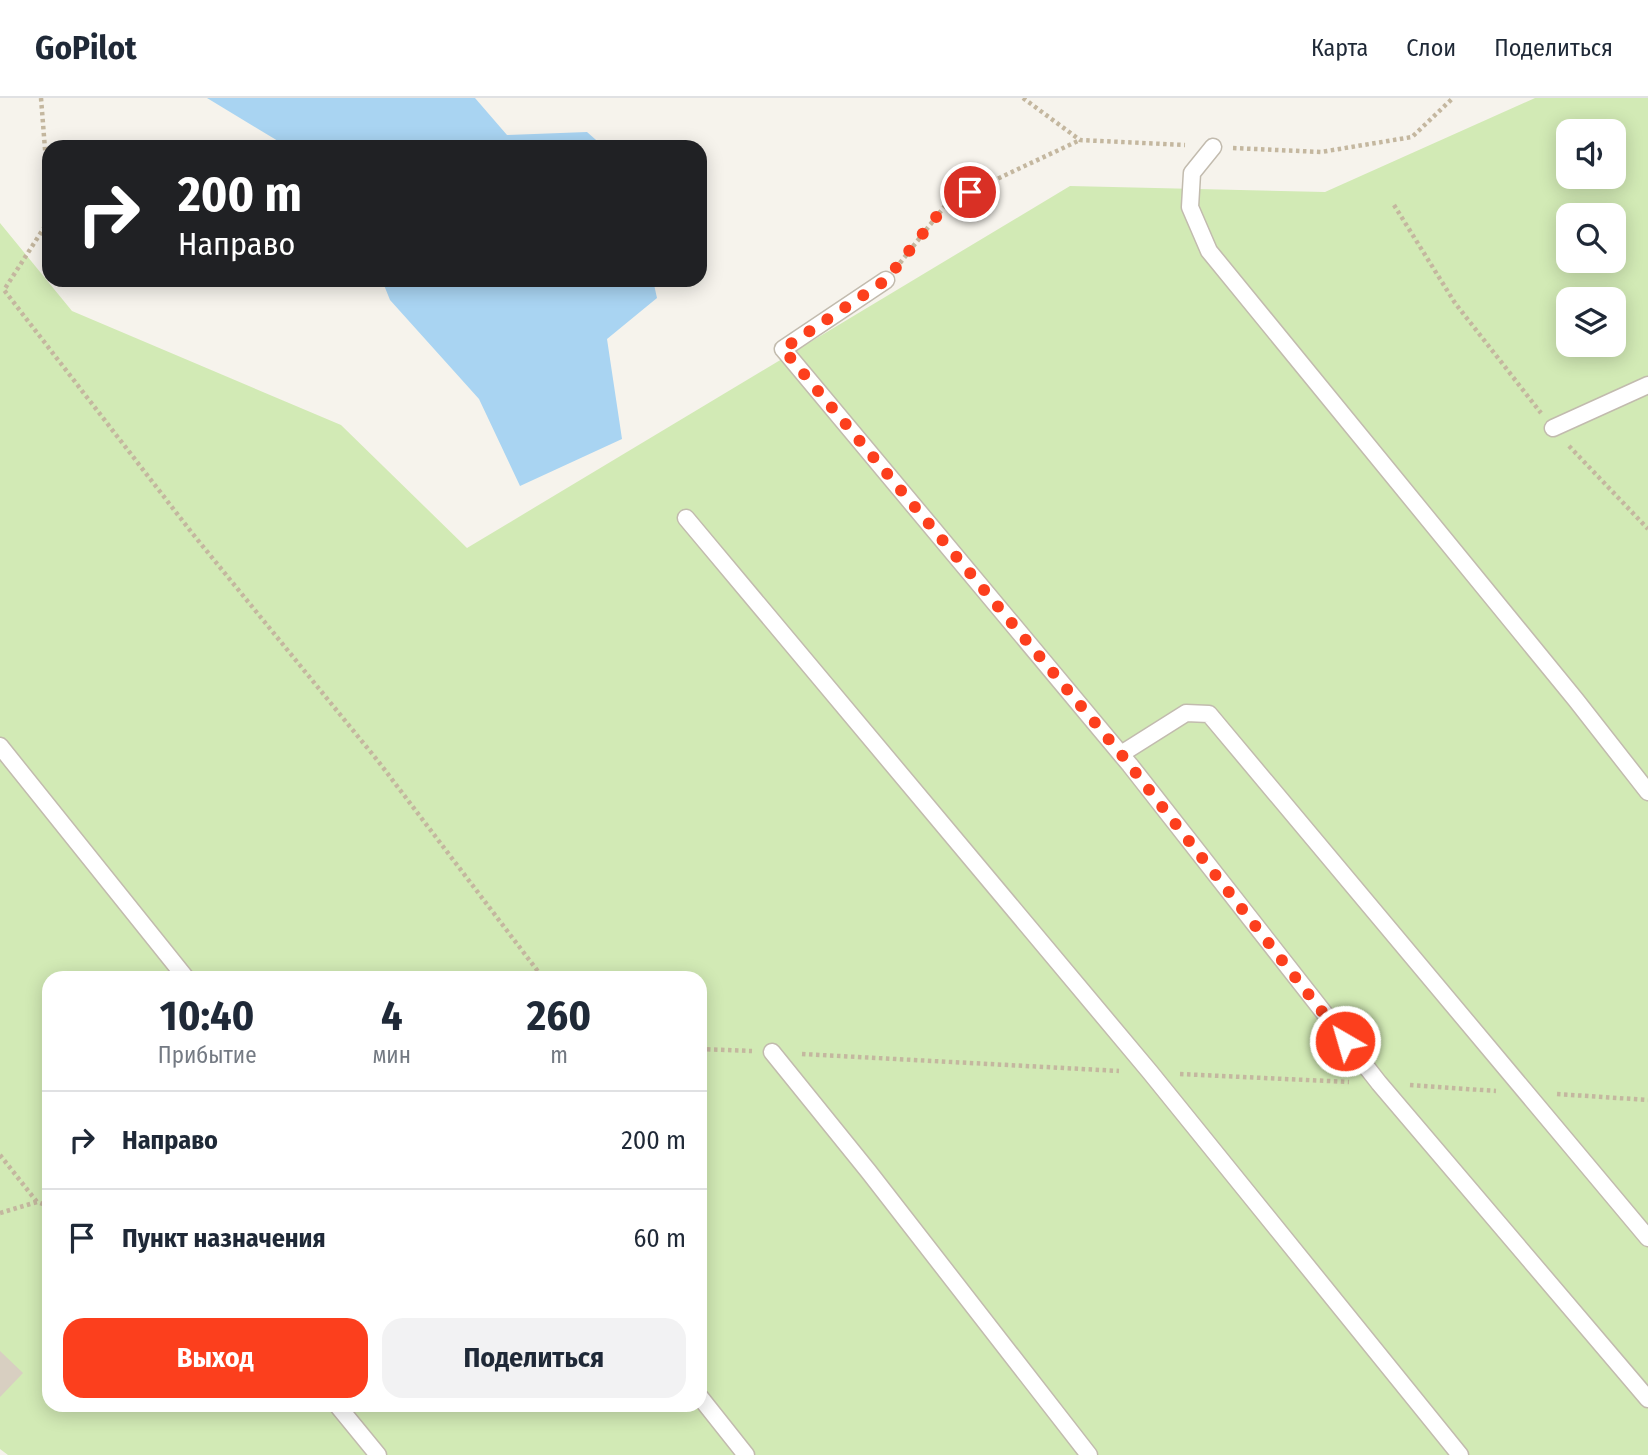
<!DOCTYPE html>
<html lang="ru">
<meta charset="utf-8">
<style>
:root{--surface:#fff;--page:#f2f2f3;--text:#1f2937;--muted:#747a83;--line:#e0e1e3;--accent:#fc3f1d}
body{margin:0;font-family:"Fira Sans Condensed",sans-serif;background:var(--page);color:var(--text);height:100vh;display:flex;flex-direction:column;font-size:26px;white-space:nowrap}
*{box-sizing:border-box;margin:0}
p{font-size:23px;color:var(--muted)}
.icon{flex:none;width:38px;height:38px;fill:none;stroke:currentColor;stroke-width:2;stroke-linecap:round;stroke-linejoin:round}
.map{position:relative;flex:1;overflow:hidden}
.side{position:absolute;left:42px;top:873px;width:665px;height:441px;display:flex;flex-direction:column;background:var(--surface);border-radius:21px;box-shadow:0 4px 18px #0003}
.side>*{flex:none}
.hud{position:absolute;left:42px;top:42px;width:665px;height:147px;border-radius:21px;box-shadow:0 4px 18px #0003;background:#202124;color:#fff;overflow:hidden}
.fabs{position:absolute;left:1556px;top:21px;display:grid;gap:14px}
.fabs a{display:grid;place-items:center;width:70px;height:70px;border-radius:14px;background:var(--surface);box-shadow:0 4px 18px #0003;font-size:35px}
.pin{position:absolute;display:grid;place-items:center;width:60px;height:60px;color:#fff;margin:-30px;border:4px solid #fff;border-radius:50%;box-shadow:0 2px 7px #0007}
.me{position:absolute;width:77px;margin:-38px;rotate:322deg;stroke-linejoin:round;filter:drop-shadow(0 0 5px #0008)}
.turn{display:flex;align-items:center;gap:24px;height:147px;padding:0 21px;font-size:32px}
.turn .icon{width:91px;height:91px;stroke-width:2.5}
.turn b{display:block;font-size:49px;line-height:60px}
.eta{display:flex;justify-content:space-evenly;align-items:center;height:119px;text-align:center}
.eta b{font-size:42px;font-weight:700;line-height:49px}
.button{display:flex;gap:14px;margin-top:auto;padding:14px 21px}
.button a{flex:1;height:80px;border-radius:21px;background:var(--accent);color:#fff;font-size:28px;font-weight:700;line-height:80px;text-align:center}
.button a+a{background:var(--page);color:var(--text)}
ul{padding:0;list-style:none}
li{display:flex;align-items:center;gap:21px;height:98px;padding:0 21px;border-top:2px solid var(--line)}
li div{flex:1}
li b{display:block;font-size:26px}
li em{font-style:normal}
header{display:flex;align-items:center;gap:42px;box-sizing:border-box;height:98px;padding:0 35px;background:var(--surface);border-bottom:2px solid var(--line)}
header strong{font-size:33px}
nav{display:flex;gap:38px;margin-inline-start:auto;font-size:24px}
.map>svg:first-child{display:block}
.green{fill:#d2eab5;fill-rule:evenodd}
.water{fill:#a9d4f2}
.building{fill:#d8cfc1}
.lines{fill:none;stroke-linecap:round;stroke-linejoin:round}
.lane-casing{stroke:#c2bbae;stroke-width:19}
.path{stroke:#c4b79f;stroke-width:4.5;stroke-dasharray:3.5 3.5;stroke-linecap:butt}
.lane{stroke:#fff;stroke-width:16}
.route{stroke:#fc3f1d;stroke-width:12;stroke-dasharray:0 21.6}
</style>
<header>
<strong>GoPilot</strong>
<nav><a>Карта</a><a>Слои</a><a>Поделиться</a></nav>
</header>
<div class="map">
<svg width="1648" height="1357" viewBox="0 0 1648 1357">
<rect width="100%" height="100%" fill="#f6f3ec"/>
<!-- green -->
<path class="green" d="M1535 0H1648V1357H8L0 1351V125L72 213 341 327 467 450 1070 88 1325 94ZM1568 33H1614V79H1568ZM1568 117H1614V163H1568ZM1568 201H1614V247H1568ZM49 880H700V1307H49Z"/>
<!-- water -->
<path class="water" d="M207 0H475L507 37 587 34 604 49H288Z
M382 182H653L657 200 607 241 622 341 520 388 479 301 390 202Z"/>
<!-- building -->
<path class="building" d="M0 1253 23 1275 0 1299Z"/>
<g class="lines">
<defs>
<path id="lane" d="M1213 49 1192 75 1190 109 1209 153 1576 602 1648 694
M886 182 783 251 1130 667 1379 985 1648 1301
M1553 330 1648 287
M686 420 1150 974 1460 1357
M0 648 186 880
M1121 656 1186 615 1209 616 1648 1140
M772 954 869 1074 1089 1357
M700 1299 746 1357
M337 1307 378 1357"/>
</defs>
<!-- lane casing -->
<use href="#lane" class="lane-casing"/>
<!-- path -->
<path class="path" d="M41 0 49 102
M1023 0 1080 42 1185 47
M1233 50 1321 54 1412 39 1453 0
M1394 107 1455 205 1541 315
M49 122 4 192 192 435 378 663 543 880
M900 165 948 104 1080 42
M1569 348 1648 431
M700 951 752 953
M802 956 1119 973
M1180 976 1349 984
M1410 987 1496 993
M1557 996 1648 1002
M0 1057 37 1104
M0 1115 37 1104 49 1108"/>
<!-- lane -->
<use href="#lane" class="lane"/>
</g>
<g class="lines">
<!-- route -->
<path class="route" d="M970 94 948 104 886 182 783 251 1121 656 1345 943"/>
</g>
</svg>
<div class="fabs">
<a><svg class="icon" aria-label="sound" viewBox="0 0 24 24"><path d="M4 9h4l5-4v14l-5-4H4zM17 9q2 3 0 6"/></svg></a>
<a><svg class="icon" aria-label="search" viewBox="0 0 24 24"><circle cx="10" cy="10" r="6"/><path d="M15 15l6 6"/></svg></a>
<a><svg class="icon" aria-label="layers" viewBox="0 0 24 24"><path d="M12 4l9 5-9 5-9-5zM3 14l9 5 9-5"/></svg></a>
</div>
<div class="pin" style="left:970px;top:94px;background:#d93025"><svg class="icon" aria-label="arrive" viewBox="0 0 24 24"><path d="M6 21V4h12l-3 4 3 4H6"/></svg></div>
<svg class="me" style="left:1345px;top:943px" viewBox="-20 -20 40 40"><circle r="17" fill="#fc3f1d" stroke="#fff" stroke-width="3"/><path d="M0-11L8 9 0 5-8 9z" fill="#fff"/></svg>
<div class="hud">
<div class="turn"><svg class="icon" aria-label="right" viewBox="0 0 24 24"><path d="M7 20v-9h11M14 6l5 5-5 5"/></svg><div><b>200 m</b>Направо</div></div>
</div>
<section class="side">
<div class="eta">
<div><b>10:40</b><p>Прибытие</p></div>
<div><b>4</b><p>мин</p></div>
<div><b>260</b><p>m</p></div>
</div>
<ul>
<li><svg class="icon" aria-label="right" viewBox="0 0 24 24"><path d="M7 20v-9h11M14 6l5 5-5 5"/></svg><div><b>Направо</b></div><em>200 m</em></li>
<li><svg class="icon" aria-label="arrive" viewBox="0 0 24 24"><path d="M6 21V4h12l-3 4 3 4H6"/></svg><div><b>Пункт назначения</b></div><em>60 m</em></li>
</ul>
<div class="button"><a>Выход</a><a>Поделиться</a></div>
</section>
</div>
